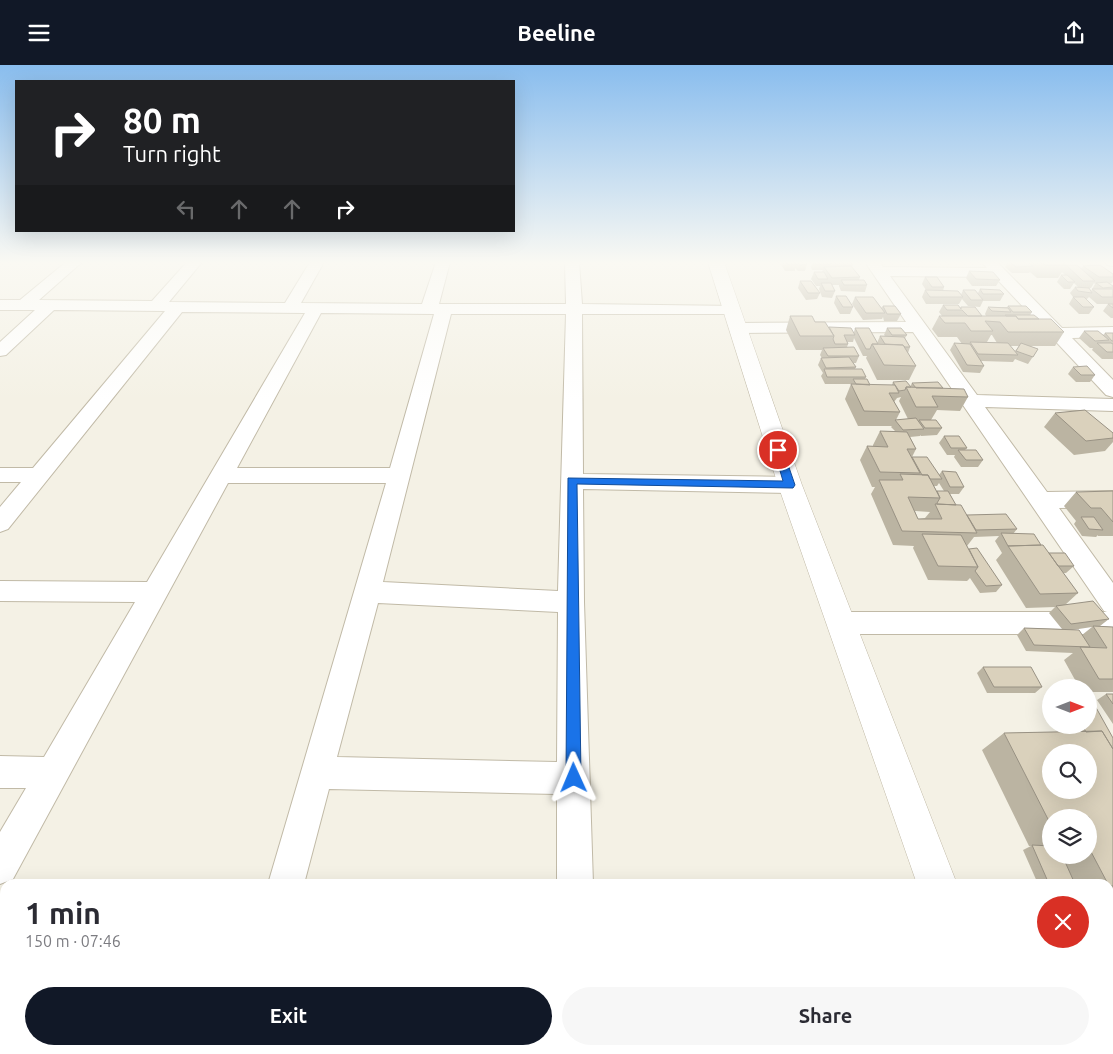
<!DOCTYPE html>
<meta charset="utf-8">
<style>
:root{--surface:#fff;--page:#f7f7f7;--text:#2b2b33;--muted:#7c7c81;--accent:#111827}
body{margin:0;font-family:Ubuntu,sans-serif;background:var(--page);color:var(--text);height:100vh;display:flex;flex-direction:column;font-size:19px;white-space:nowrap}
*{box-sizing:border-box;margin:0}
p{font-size:16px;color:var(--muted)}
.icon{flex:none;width:28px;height:28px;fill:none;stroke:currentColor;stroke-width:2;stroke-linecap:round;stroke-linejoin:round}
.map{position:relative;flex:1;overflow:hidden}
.panel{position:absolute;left:0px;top:814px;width:1114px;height:176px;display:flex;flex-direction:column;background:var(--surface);border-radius:15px 15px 0 0;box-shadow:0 5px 20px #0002}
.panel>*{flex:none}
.hud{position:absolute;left:15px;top:15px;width:500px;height:152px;border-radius:0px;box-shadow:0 5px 20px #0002;background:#202124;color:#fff;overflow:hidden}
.needle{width:32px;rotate:90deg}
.fabs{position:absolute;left:1042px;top:614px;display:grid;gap:10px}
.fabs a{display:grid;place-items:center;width:55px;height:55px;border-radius:50%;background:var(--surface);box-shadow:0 5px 20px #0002;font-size:25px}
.pin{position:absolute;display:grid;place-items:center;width:42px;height:42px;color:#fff;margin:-21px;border:2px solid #fff;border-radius:50%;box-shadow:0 1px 5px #0007}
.me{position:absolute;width:55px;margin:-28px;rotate:359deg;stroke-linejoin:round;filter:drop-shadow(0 0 4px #0008)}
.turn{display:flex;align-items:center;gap:18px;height:105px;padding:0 25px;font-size:22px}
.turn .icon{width:65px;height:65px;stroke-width:2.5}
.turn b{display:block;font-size:35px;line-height:42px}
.lanes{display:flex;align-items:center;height:48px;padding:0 25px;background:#0003;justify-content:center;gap:25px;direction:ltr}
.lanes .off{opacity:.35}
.round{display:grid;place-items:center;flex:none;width:52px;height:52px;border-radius:26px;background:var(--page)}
.head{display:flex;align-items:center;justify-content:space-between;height:85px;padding:0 25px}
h1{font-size:30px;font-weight:600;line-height:38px}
.button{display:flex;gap:10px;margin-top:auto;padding:10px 25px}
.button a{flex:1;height:58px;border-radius:30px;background:var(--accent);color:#fff;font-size:20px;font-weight:600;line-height:58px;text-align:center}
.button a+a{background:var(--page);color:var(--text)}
header{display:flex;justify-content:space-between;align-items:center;height:65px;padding:0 25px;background:var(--accent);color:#fff;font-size:22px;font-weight:600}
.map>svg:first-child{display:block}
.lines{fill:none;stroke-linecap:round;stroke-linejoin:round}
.minor-casing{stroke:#c1baa7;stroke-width:2}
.tertiary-casing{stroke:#c1baa7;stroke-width:1}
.minor{fill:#fff;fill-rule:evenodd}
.tertiary{fill:#fff;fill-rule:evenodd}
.wall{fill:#bbb4a2;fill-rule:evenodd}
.building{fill:#dad1bc;stroke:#999284;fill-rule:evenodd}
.route{fill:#1a73e8;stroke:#114b97}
</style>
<header><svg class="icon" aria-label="menu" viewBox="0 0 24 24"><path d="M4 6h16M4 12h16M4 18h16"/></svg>Beeline<svg class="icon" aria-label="share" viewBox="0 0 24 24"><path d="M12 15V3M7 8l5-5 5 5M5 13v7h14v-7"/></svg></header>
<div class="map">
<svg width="1113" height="989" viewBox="0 0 1113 989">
<rect width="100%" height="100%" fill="#f4f1e5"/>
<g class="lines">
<defs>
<path id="minor" d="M66 197H82L39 235 152 236 187 197H202L169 237 285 238 310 197H324L301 238 422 239 436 197H450L439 239H566L565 197H579L582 239 738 241 740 244 738 247 732 249H582L583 409 790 412 798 415 801 420 798 425 790 428 583 424 584 537 593 819H557V729L329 724 304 819H268L386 418H228L13 814 0 819V767L26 723H0V691L44 692 135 537 0 536V516L147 517 305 248 182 247 8 464 0 467V442L21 417H0V403H33L165 246 54 245 6 290 0 291V277L35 245H0V235H20ZM321 248 434 249 390 403H237ZM451 249H566L558 526 383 517ZM378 538 558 547 557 697 337 692Z
M865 197H879L883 202 987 203 982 197H997L1062 263 1113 262V272L1072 273 1113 315V332L1106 330 995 212 890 211 977 330 1113 334V346L985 342 1047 427 1113 426V442L1059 443 1113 518V569H841L831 566 827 558 831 550 841 547H1107L1104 546 913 267 739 268 733 267 730 263 733 259 739 258 906 257Z
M1105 197H1113V201L1107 200Z
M217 985H259L258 989H216Z
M557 985H599V989H557Z"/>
<path id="tertiary" d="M708 197H724L802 420 957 819H917L778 420Z
M974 985H1020L1022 989H976Z"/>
</defs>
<!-- minor casing -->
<use href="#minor" class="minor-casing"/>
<!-- tertiary casing -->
<use href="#tertiary" class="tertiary-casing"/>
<!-- minor -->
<use href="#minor" class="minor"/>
<!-- tertiary -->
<use href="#tertiary" class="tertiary"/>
</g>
<!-- wall -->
<path class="wall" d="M782 197H805L807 199 805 206H798L795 203V206H785L781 199Z
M812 197H854L852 203 860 212 859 215 867 220 865 227 841 226 839 221V220H832L835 226 832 233 822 232 819 224 820 221H816L811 214 814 207H822L823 205H812L811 202Z
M1008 197H1063L1066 200 1081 204 1083 201 1113 209V216L1112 218 1109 219 1113 221V239H1097L1089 232 1087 234H1086L1094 242 1089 249H1079L1069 239 1073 232 1070 228 1075 222H1078L1074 218 1070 224H1064L1057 217 1061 210H1065L1062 207 1058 213H1037L1030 207 1029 208H1012L1005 202ZM1094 218 1095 219 1091 226 1087 223H1091Z
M969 206 1000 215 996 221H972L966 213Z
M925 212 944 222 943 226 961 230 963 225 978 228 980 224 1004 229 1000 236H983L980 242 968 241 962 234 959 239H926L922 232 925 225H926L922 219Z
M800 216 820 228 817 234 806 235 798 223Z
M836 231 853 242 850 249H840L834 238Z
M855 232 881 243 883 241 901 249 897 256H884L883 252 882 254 863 255 852 239Z
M1108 239H1113V253H1111L1103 246Z
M943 240 960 243 961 242 982 251H986L985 249 988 242H1007L1008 241 1032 247 1030 250 1064 267 1055 281H1030L1038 284 1028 299 1015 294 1013 297 981 296 984 301 980 308 963 307 950 285 954 278 962 279 957 272H938L932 264 939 251H942L939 247ZM991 270H992L997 278 987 277ZM1010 281H1019L1015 286Z
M790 251 815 257 829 262 854 267 855 263 877 278 880 271H885L884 270 887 263 907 270 905 273 910 282 908 288 916 301 909 315H877L866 293 867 291H863L854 273 853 277H847L848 279 847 282 859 291 856 298H853L856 302 855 304 866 312 865 314 870 320H892L893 317 910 322 912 318 943 323 968 332 960 346 937 345 931 355 942 363 937 370 921 371 920 370V371L910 372 916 384 912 392 939 410 942 406 964 422 959 429H950L956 440 967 450 1017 464 1013 469 1041 480 1049 488 1074 501 1066 508H1063L1078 528 1065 540 1109 554 1100 561H1097L1113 562V627H1089V622H1060H1079L1064 595 1073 588 1026 586 1017 570 1024 563 1062 564 1049 548 1055 542 1026 543 996 495 1002 488 995 476 999 471 974 472 967 481 969 484 1002 520 996 527 980 528 970 513 967 516 928 515 913 483 914 481 893 480 871 429 875 422H872L860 395 867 381H873V380L880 366H895L891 362 892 361H858L845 334 851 319H825L821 311 823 308 818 300 821 293H822L820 290 822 285H796L786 265ZM901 332 899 336 908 354 896 355 900 347 894 337 897 333ZM939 418 944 426H937L934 421H937ZM915 446 930 447 925 453 918 454ZM1092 562 1082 570 1072 565Z
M1084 266 1103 270 1105 268H1113V294H1102L1092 285 1093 283H1090L1079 273Z
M1073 302 1095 310 1090 317H1076L1068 309Z
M1055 348 1113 368V377L1105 386 1074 390 1044 362Z
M944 371 967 383 965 385 983 395 978 402H961L954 392 955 390H947L939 378Z
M1113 426V471H1098V470L1096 472 1082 471 1074 459 1076 456 1064 441 1076 427Z
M983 602 1042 622 1035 628H987L977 608Z
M1106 629H1113V659L1097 635Z
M1070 660H1089L1113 673V831H1109V819H1038L1023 785 1031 781H1029L982 685 1004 668 1074 667ZM1051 752H1089V790H1051Z
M1109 924H1113V989H1099L1097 985H1109Z"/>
<!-- building -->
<path class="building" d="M786 197H795L797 199H787Z
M797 197H805L807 199 800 200Z
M814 197H830L831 199H814Z
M1010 197H1028L1033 201 1016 202Z
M1041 197H1062L1066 200H1045Z
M1066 200H1077L1095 216H1083Z
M1100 200 1113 209V212H1099L1083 201Z
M851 201 860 212 832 213 824 202Z
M969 206 993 207 1000 215 976 214Z
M814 207H824L828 214H818Z
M1061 210H1067L1075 217H1068Z
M925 212H937L944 222H932Z
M841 215H864L867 220H844Z
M800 216H811L820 228H808Z
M1107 217 1113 221V222L1103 223 1096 218Z
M821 218H831L835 226H825Z
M1075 222 1089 223 1092 228 1078 226Z
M980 224 1000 225 1004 229H983Z
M1092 224H1113V232H1102Z
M925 225 958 226 963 232H930Z
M963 225H975L983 235H971Z
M836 231H846L853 242H843Z
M855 232H873L885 248H866Z
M1073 232H1084L1094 242H1083Z
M1108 239H1113V243Z
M943 240H958L961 244V242H975L982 251H968L962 245H947Z
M883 241H895L901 249H887Z
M1008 241H1026L1032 247H1013Z
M988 242 1008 243 1011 247 992 246Z
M1005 250H1034L1039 254H1018L1016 251H1006Z
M790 251H812L815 257H825L834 271H800Z
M939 251H1016L1018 254H1051L1064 267H1008L1000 257 985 256 993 266H971L965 258H945Z
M829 262 851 263 855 270H844L848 279H835L833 274 834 271Z
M855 263H869L878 279H872L870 284H866Z
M887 263H901L907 270H892Z
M1084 266H1098L1109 275 1095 276Z
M1105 268H1113V276H1112Z
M880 271 904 272 910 282H905L903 280 885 279Z
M970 277 1008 278 1018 290 978 289Z
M954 278 970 279 984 301 967 300Z
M1021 278 1038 284 1033 292 1016 286Z
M1097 278H1111L1113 279V287H1107Z
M872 279 903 280 916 301 884 300Z
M854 282 859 291H828L823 283Z
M849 292 856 302 826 303 821 293Z
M1087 301 1095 310H1081L1073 302Z
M824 304H862L866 312H827Z
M853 314H867L870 320 856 319Z
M906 316 911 322H906L905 325 899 326 893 317Z
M938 317 943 323H916L912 318Z
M851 319 895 320 899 328H889L900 347 864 346Z
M906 322 964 324 968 332 932 331 938 342H916Z
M1085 345 1113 368V373L1086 376 1055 348Z
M916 353 924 364 903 365 895 355Z
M919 355H936L942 363H925Z
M880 366 907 367 916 384H907L920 408 880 407 867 381 888 382Z
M944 371H959L967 383H951Z
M958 385H976L983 395H966Z
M912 392H927L942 414H930L928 410H922Z
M942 406 956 407 964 422H950Z
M900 409 928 410 940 433 908 432 918 454H942L935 439 961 440 977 468 902 466 879 415H903Z
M937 426H948L956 440 937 439V438L940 433Z
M1113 426V457L1101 443H1091L1076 427Z
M1006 449 1017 464 976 465 967 450Z
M1081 452H1094L1103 465 1089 464Z
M1001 468 1034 469 1041 480 1008 481Z
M922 469 961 470 978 502 938 501Z
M1043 480 1078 528 1040 529 1008 481Z
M977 483 1002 520 986 521 975 506 978 502 969 484Z
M1049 488H1065L1074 501H1058Z
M1093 536 1109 554 1071 559 1056 541Z
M1093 561 1113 562V614H1099L1080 582 1107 583Z
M1024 563 1079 565 1090 582 1034 580Z
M983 602H1031L1042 622H994Z
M1106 629H1113V639Z
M1089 630 1113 673V684L1102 666 1086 667 1082 660H1089Z
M1102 666 1113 684V821H1109V819H1108L1089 783V752H1051V760L1004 668ZM1051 688H1089V725H1051Z
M1032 780 1051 781V790H1062L1075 819H1049Z
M1109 924H1113V965L1109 957Z"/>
<!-- sky -->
<linearGradient id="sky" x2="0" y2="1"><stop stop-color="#89bdee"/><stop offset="0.59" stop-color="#faf9f3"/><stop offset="1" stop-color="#faf9f3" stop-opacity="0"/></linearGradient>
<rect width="1113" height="335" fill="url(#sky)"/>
<!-- route -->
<path class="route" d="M778 382 783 385 795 420 793 423 577 419 581 713 579 718 574 720 568 718 566 713 568 413 783 416 774 385Z"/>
</svg>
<div class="fabs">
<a><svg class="needle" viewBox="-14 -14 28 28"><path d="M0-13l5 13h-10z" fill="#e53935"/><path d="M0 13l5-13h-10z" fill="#7c7c81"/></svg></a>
<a><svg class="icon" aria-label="search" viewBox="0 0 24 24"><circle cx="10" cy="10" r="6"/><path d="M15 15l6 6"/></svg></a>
<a><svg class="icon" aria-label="layers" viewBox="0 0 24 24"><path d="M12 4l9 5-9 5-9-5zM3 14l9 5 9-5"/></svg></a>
</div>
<div class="pin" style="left:778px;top:385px;background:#d93025"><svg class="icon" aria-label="arrive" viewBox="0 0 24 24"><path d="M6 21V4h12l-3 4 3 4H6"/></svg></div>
<svg class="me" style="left:574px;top:713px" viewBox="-20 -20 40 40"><path d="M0-17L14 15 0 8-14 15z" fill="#1a73e8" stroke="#fff" stroke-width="4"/></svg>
<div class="hud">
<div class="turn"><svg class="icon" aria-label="right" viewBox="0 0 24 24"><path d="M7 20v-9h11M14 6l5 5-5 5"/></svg><div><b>80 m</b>Turn right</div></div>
<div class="lanes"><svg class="icon off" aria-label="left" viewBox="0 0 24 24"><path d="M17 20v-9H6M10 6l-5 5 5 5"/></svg><svg class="icon off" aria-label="ahead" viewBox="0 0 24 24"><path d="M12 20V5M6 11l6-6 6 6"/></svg><svg class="icon off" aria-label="ahead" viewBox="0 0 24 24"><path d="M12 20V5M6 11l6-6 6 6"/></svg><svg class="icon" aria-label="right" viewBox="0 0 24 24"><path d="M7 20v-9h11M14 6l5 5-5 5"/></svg></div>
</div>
<section class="panel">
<div class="head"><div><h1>1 min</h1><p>150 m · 07:46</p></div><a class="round" style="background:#d93025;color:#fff"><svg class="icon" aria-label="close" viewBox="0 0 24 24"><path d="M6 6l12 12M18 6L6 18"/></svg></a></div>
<div class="button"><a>Exit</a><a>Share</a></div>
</section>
</div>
